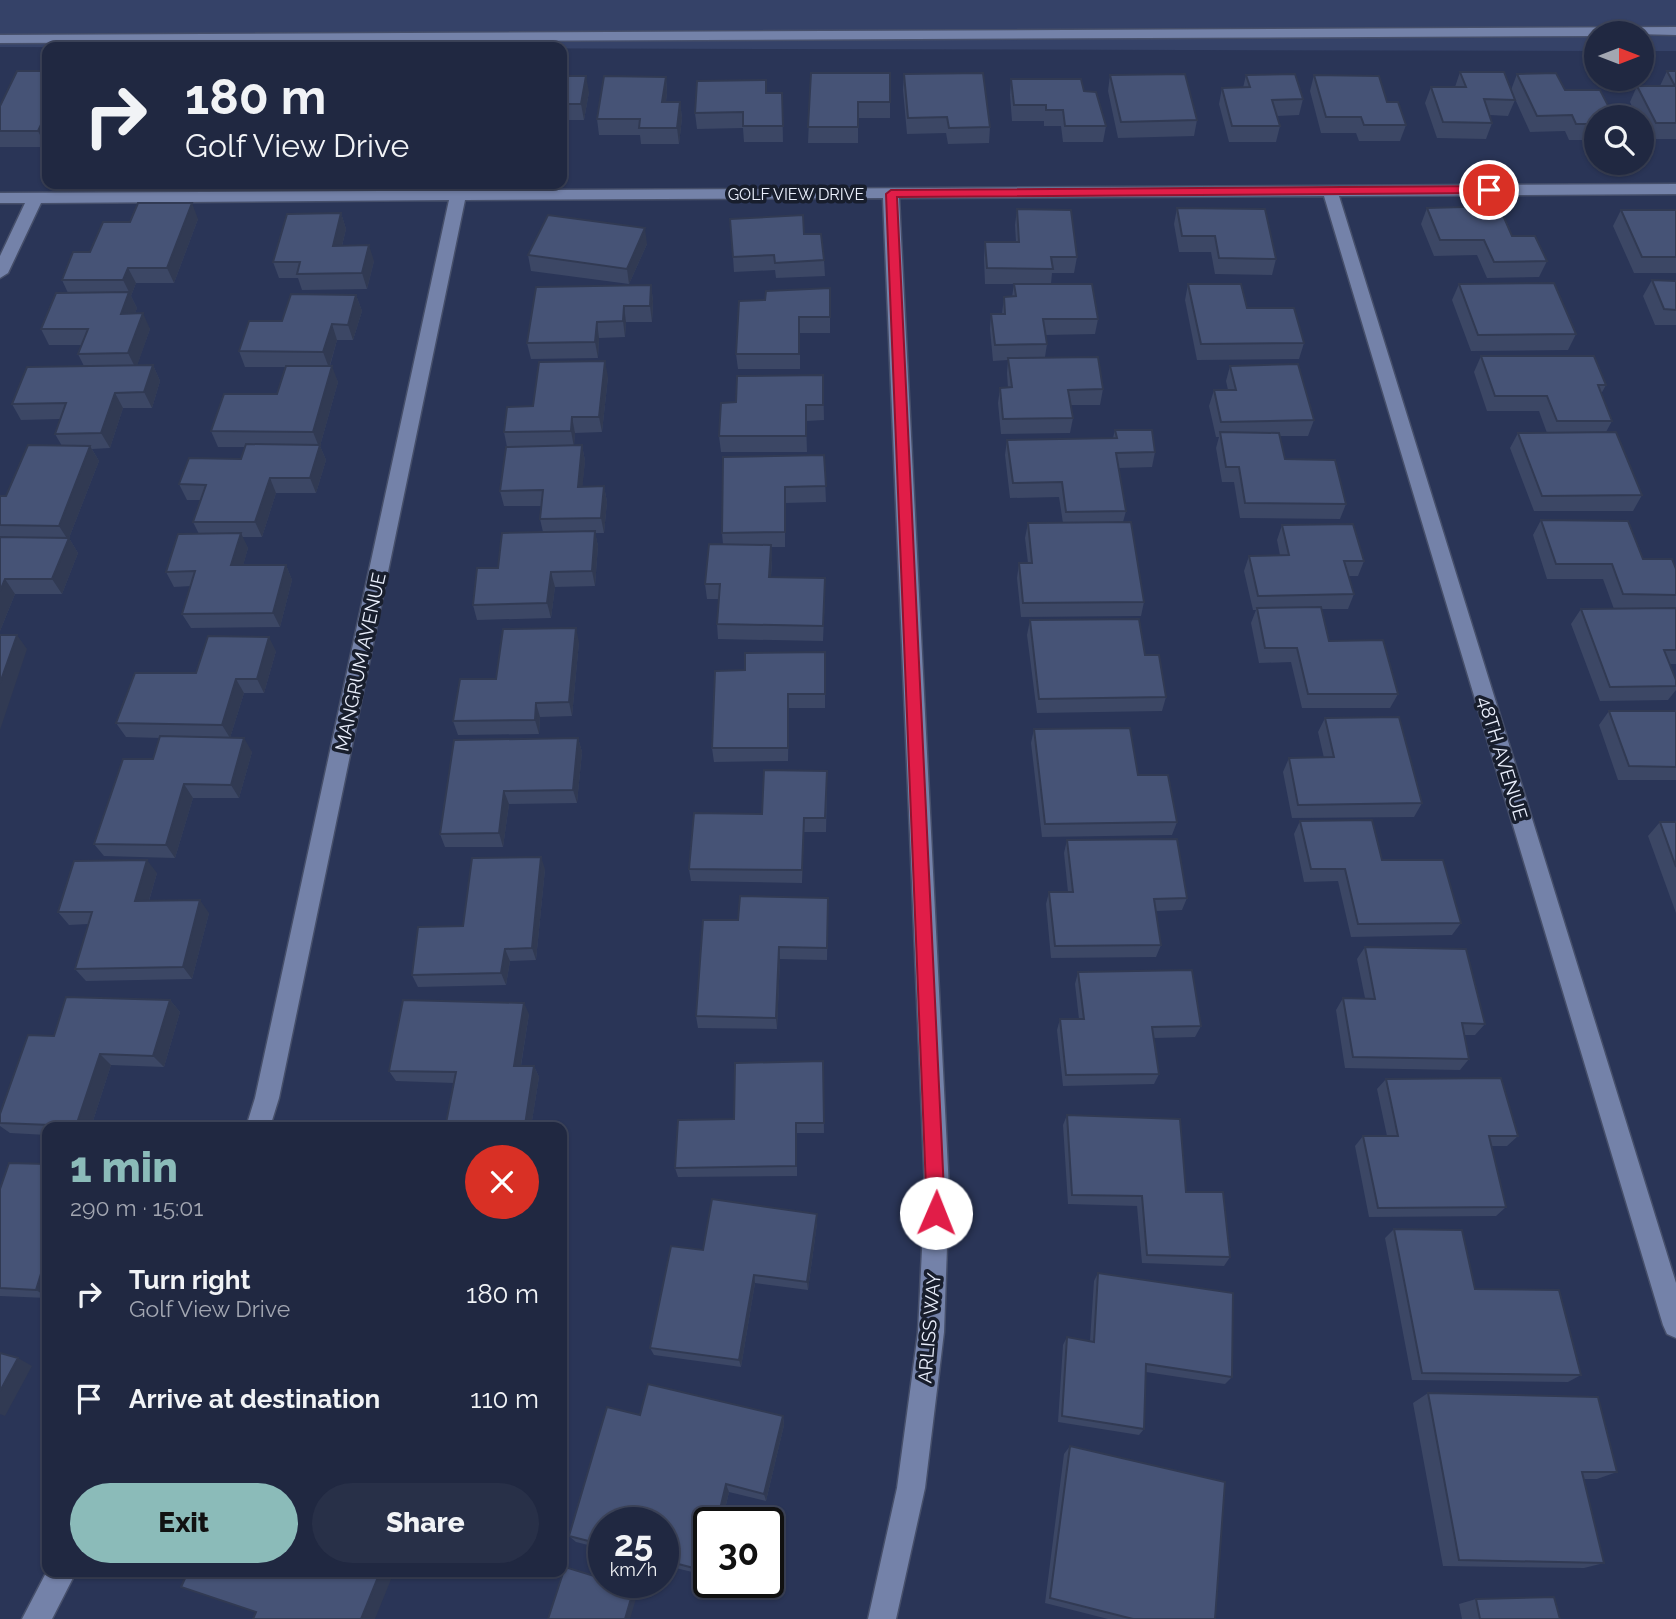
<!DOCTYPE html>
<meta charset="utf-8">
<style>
:root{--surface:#202841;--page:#283048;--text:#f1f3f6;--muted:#a2a6b1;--line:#3d445a;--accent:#8bbbb9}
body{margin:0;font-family:Raleway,sans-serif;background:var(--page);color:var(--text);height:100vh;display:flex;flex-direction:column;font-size:26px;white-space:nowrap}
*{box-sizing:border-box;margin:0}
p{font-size:23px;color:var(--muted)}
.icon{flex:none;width:38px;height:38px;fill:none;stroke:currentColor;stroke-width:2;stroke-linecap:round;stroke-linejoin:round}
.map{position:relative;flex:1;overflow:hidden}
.panel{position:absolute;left:42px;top:1122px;width:525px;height:455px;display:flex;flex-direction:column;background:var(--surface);border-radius:14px;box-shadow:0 2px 5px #0004,0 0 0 2px var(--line)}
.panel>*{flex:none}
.hud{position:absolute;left:42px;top:42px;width:525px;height:147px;border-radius:14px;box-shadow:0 2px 5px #0004,0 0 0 2px var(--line);background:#202841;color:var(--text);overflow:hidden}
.needle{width:46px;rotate:90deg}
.tools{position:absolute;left:1584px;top:21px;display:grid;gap:14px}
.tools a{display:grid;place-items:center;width:70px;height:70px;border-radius:50%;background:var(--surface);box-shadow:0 2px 5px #0004,0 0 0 2px var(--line);font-size:35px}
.speed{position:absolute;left:588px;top:1507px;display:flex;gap:14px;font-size:35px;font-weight:700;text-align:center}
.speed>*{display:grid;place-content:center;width:91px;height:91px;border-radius:50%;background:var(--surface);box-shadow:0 2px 5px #0004,0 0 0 2px var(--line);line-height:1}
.speed small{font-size:18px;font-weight:400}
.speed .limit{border:4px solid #111;border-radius:10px;background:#fff;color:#111}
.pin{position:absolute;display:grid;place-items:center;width:60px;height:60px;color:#fff;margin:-30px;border:4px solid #fff;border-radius:50%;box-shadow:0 2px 7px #0007}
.me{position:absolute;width:77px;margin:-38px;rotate:1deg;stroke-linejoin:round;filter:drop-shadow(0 0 5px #0008)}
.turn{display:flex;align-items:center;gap:24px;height:147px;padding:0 28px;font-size:32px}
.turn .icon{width:91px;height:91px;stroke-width:2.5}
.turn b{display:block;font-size:49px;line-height:60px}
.round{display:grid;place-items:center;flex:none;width:74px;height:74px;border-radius:37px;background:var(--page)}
.head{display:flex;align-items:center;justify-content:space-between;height:119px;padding:0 28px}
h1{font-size:42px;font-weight:800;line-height:52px;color:var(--accent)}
.cta{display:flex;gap:14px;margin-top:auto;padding:14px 28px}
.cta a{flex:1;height:80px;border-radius:42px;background:var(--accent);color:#111;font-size:28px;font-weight:800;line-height:80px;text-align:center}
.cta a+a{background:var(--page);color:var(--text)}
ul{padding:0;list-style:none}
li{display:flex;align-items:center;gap:21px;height:105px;padding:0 28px}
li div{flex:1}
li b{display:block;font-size:26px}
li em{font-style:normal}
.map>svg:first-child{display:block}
.built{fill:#354268}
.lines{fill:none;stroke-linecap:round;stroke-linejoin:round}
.lane-casing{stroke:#464f6a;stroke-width:3}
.street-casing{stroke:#464f6a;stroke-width:3}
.lane{fill:#7482a9;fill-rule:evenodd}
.street{fill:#7482a9;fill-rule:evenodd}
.wall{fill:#3c4765}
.shaded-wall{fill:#313a53}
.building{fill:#465376;stroke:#313a53;stroke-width:2}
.route{fill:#e11d48;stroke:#92132f;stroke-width:2}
.labels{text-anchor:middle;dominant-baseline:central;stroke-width:7;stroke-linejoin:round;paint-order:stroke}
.far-street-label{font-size:16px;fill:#ebf0fd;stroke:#181e2d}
.street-label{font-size:19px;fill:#ebf0fd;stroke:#181e2d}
</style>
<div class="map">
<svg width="1676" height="1619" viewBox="0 0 1676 1619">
<rect width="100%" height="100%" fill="#2a3557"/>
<!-- built -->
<path class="built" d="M0 0H1676V51H1642V33H1596V51L0 47Z"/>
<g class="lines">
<defs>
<path id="lane" d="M1676 27V35L1596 33V36L0 43V35Z"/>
<path id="street" d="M1676 184V194L1339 196 1676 1283V1338L1667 1334 1663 1325 1324 196 899 198 949 1189 944 1332 925 1488 896 1619H868L897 1488 918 1332 925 1189 883 198 465 200 279 1098 270 1127H246L255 1098 449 200 41 203 8 273 0 278V256L25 203H0V193Z
M47 1571 76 1572 52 1619H22Z"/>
</defs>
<!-- lane casing -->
<use href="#lane" class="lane-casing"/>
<!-- street casing -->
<use href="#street" class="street-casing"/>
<!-- lane -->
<use href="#lane" class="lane"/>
<!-- street -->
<use href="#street" class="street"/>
</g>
<!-- wall -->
<path class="wall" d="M47 71V144L46 147H0V106Z
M1667 71H1676V139H1648L1642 126V117H1637L1630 102 1637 86H1660Z
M1460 72 1515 100 1508 116 1490 115 1492 123 1486 139 1437 138 1425 103 1431 87H1455Z
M811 73 890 102V118H858V143H808Z
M904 74 990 127 989 143 948 144 946 133 907 134 903 90Z
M1517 74 1565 90 1596 117V140H1569L1565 131 1530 132 1511 90Z
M1110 75 1197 120 1194 136 1118 138 1108 91Z
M1246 75 1303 99 1299 115 1277 116 1280 126 1276 142H1229L1219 104 1222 88H1243Z
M1314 75 1387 102 1406 125 1400 141H1359L1356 133H1321L1310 91Z
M562 76 589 92 584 120H562Z
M666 77 667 93 666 102H680L682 118 679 144H641L640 135H599L597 119Z
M1011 79 1084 91 1106 126 1103 142H1063L1061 126H1044V121H1012L1010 95Z
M767 93H782L783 142H744L743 128 697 129 695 113Z
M1177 208 1276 259 1272 275 1215 274 1211 252H1179L1174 224Z
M1427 208 1512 236 1547 261 1539 277 1487 278 1477 255 1434 256 1421 224Z
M1017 209 1077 257 1074 273H1052L1051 284 1098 319 1095 334 1045 335 1047 344 1045 357 1103 389 1100 405H1071L1073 418 1070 433 1001 434 998 403 1000 388H1008L1007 373 1008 360 993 361 990 329 991 314H1002L1004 297H1012L1014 284H985L984 258 985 242H1016L1015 225Z
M1621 210H1676V273H1634L1613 226Z
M341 213 346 229 342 246 374 261 367 289 302 290 298 278H279L273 262Z
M198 219 174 283H136L131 296 137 308 135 313 150 329 137 365H153L160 381 152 408H123L110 448 92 449 99 461 69 538 78 553 62 594H15L0 631V496H6L62 446 55 434 60 419 21 420 12 404 84 366 78 354 81 345H49L41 329 68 293 62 280 90 252 130 222Z
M804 234 824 260 825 276 776 278 775 270 734 272 733 257Z
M647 244 629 284 531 271 528 255Z
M1652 280 1676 281V325H1655L1643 296Z
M1188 284 1304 343 1299 359 1197 360 1185 300Z
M1459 284 1576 334 1568 350 1471 351 1452 300Z
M651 285 653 301 652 322H626L625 337 599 338 598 358 531 359 527 343Z
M830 288V333H800V369H738L736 354 765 300Z
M356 295 362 311 353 340H337L330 366 338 382 320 446 326 460 316 493H276L262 537H242L248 548 243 565H286L292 580 280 627 191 628 182 614 191 586 174 587 166 572 199 534 193 522 200 500H187L179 484 241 459 245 447H218L211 431 277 394 285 367H245L239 351 282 321Z
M1481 356 1606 385 1601 394 1612 421 1606 432 1642 495 1633 511H1534L1510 448 1518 433H1547L1539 411H1487L1474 372Z
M1230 366 1314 420 1308 436H1280L1285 459 1346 504 1340 519 1240 518 1234 482H1222L1216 448 1219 437H1216L1209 406 1214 390H1228L1226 381Z
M823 375 824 420 806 421 807 452H721L719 436Z
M608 377 602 432 575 433 574 445H582L585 461 582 487 604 486 607 502 604 533H595L598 546 595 586 555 587 551 618 477 620 473 605 498 568 543 532 540 519 541 506H504L500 491 507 447 504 432 533 406Z
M1115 430 1155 452 1152 467 1118 468 1126 511 1123 522 1144 602 1141 616 1021 617 1017 578 1019 563H1028L1025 538 1028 523H1063L1059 497 1010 498 1005 455 1007 440 1113 438Z
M824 455 826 502 785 503V547H771L772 560 771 577 825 593 823 641 718 639 717 624 719 599H707L705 584 723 544 722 533Z
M1541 520 1643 559 1676 569V664H1670L1676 680V690L1668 700 1600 701 1571 624 1581 609H1614L1603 579H1547L1533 535Z
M1282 525 1364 561 1358 576H1349L1354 594 1348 609H1321L1329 641 1398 694 1390 708H1302L1291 662 1259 663 1251 623 1256 610H1253L1244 571 1249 556 1280 555 1277 540Z
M1030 620 1145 655 1166 697 1162 711 1037 713 1027 635Z
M579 642 572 716 540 717 539 734 458 735 453 721 496 679Z
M276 651 264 693H244L230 738 252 752 239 798H193L175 858 104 856 94 844 153 759 160 738 126 737 116 723 196 673Z
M825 652V708H789L788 761 714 762 712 748 745 670Z
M1609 711H1676V780H1618L1599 725Z
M1325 718 1422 803 1414 817 1292 818 1283 772 1289 758H1324L1318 732Z
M1034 729 1138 775 1177 822 1172 835 1042 837 1031 743Z
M578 738 582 752 577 803 509 804 503 847H445L440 834Z
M827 785 826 832H804L802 883 691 881 689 869 762 814Z
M1300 821 1461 923 1452 935 1351 937 1338 881 1304 882 1294 834Z
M1660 822H1676V913L1648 836Z
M1067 840 1187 898 1182 910 1156 911 1161 945 1156 957 1051 958 1046 904 1049 892H1068L1064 853Z
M545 869 536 960 510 961 506 985 418 987 412 975 463 926Z
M157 873 149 901 209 913 192 979 86 981 75 969 88 924 69 925 58 912Z
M828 898 827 960 780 959 777 1029 698 1028 696 1016 738 920Z
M1365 947 1485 1024 1475 1035H1464L1469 1059 1460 1070 1345 1068 1336 1010 1343 998H1365L1357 959Z
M1078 972 1201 1026 1195 1037 1154 1038 1159 1074 1154 1084 1063 1086 1057 1030 1060 1019H1079L1075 984Z
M170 1000 180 1012 164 1067 111 1065 91 1127H47V1135L10 1133 0 1126V1114L54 1036Z
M529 1014 521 1066H534L539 1077 531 1127H449L446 1123 454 1083 396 1081 389 1071Z
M823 1061 824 1133H797V1176L678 1177 675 1168 734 1119Z
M1386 1079 1518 1136 1507 1146H1491L1506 1207 1496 1216 1369 1217 1355 1146 1363 1136H1387L1377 1089Z
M1067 1115 1230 1257 1224 1266 1142 1263 1137 1206 1068 1204 1063 1125Z
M47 1164V1298L0 1296V1189Z
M817 1214V1223L808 1290 755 1283 741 1367 654 1355 650 1348 703 1250Z
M1394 1229 1475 1289 1581 1375 1568 1382 1412 1380 1385 1238Z
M1098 1273 1232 1377 1225 1384 1146 1372 1144 1429 1139 1435 1058 1422 1063 1345 1067 1337 1090 1341 1094 1281Z
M1428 1393 1617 1472 1597 1479H1584L1604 1563 1584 1568 1443 1566 1413 1403Z
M640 1415 783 1416 784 1425 766 1501 729 1492 722 1522H709V1576L663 1565V1522H604V1549L576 1542 569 1536Z
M1070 1446 1215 1619H1108L1045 1603 1064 1454Z
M1476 1599 1560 1619H1462L1459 1604Z"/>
<!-- shaded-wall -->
<path class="shaded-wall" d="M586 76 589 92 584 120 581 104Z
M666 77 667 93 664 118 662 102Z
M680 102 682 118 679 144 677 128Z
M47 112V144L46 147 38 131Z
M192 203 198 219 174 283 167 268Z
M341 213 346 229 338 262 333 246Z
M645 228 647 244 629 284 627 269Z
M369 245 374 261 367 289 362 273Z
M128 268 136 283 131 296 123 280Z
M651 285 653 301 652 322 650 306Z
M129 292 137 308 129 329 121 314Z
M356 295 362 311 353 340 348 325Z
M624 306 626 322 625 337 623 321Z
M143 313 150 329 136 369 128 353Z
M597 322 599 338 598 358 595 342Z
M332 324 337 340 329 368 323 352Z
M605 361 608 377 602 432 599 417Z
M153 365 160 381 152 408 144 392Z
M332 366 338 382 320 446 326 460 316 493 310 478 319 447 313 432Z
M115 393 123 408 110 448 101 433Z
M572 417 575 433 574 447 571 431Z
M582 445 585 461 581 502 578 487Z
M90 446 99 461 69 538 78 553 62 594 52 579 68 540 59 526Z
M270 478 276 493 262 537 255 522Z
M604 486 607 502 604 533 601 518Z
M595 531 598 546 595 586 592 571Z
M241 533 248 548 239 580 231 565Z
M771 545 772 560 770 592 769 577Z
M286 565 292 580 280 627 273 613Z
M551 572 555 587 551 618 547 603Z
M5 579 15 594 0 631V591Z
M576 628 579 642 572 716 569 702Z
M17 635 27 649 0 730V683Z
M269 637 276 651 264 693 257 679Z
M236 679 244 693 230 738 222 725Z
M536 703 540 717 539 734 535 720Z
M244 738 252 752 239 798 231 785Z
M578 738 582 752 577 803 573 790Z
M184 784 193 798 175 858 166 845Z
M504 791 509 804 503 847 499 833Z
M804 818V832L802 883V870Z
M541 857 545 869 536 960 532 948Z
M147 860 157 873 145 914 135 901Z
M200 900 209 913 192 979 183 967Z
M779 947 780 959 777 1029 776 1018Z
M505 949 510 961 506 985 501 973Z
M170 1000 180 1012 164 1067 153 1056Z
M524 1003 529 1014 519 1077 514 1066Z
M100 1054 111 1065 91 1127H77L76 1126Z
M534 1066 539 1077 531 1127H527L525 1125Z
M817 1214V1223L808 1290 807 1282Z
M47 1254V1297L36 1290Z
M754 1275 755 1283 741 1367 739 1360Z
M18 1358 32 1366 5 1416 0 1414V1391Z
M783 1416 784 1425 766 1501 764 1494Z
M726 1484 729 1492 722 1522H717Z
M709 1556V1576L705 1571Z
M380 1572H394L375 1619H361Z
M634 1588 638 1592 630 1619H625Z"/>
<!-- building -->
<path class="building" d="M17 71H47V112L38 131H0V106Z
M1667 71H1676V123H1656L1637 86H1675Z
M1460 72H1504L1515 100 1484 99 1492 123 1443 122 1431 87H1466Z
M811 73H890V102H858V127H808Z
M983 73 990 127 949 128 947 117 908 118 904 74Z
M1556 73 1565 90H1600L1614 117H1596V124H1576L1572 115 1537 116 1517 74Z
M1185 74 1197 120 1121 122 1110 75Z
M1295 74 1303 99 1272 100 1280 126H1232L1222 88 1250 87 1246 75Z
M1314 75 1379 76 1387 102H1398L1406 125H1364L1361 117H1326Z
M562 76H586L581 104H562Z
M604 76 666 77 662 102H680L677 128H639L640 119H597Z
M1011 79H1081L1084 91 1096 92 1106 126H1065L1063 110H1046V105H1014Z
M766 80V93H782L783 126H743V112L695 113 697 81Z
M138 203H192L167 268H128L123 280H62L73 252H90L103 222H130Z
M1499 206 1512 236H1535L1547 261 1494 262 1484 240H1440L1427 208Z
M1177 208 1265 209 1276 259 1219 258 1215 236H1182Z
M1017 209 1071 210 1077 257H1051L1053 269 987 268 985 242H1019Z
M1621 210H1676V257H1642Z
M341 213 333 246 369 245 362 273 297 274 300 262H273L287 214Z
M548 215 645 228 627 269 528 255Z
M803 215 804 234H821L824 260 775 263 774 255 733 257 730 219Z
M1652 280 1676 281V310L1664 309Z
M1554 283 1576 334 1478 335 1459 284Z
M1014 284H1092L1098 319H1043L1047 344 995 345 991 314H1005L1004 297 1016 296Z
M1188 284H1241L1247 308H1294L1304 343 1201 344Z
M651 285 650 306H624L623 321 597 322 595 342 527 343 536 287Z
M830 288V317H799V354H736L739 301 765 300 766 291Z
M129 292 121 314 143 313 128 353 78 354 88 329H41L56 293Z
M291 294 356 295 348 325 332 324 323 352 239 351 249 321H282Z
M1481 356H1594L1606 385H1598L1612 421H1557L1547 396H1495Z
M1098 357 1103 389 1068 390 1073 418 1003 419 1000 388 1012 387 1008 358Z
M605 361 599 417H572L571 431 504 432 507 407 533 406 539 362Z
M1298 364 1314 420 1221 422 1214 390H1236L1230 366Z
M153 365 144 392 115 393 101 433 55 434 66 403 12 404 27 367Z
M286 366H332L313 432 211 431 224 394H277Z
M823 375V405H806V436H719L721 403 736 402 737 376Z
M1115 430H1152L1155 452 1116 453 1126 511 1066 512 1062 482 1013 483 1007 440 1117 438Z
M1220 432 1279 433 1285 459 1335 460 1346 504 1245 503 1239 467H1226Z
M1616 432 1642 495 1542 496 1518 433Z
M246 444 320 445 310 478H270L255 522H193L206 485 179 484 189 458 241 459Z
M28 445 90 446 59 526 0 525V496H6Z
M582 445 578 487 604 486 601 518 540 519 543 490 500 491 506 447Z
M824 455 826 486 785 487V532L722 533 723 457Z
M1541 520 1628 521 1643 559H1672L1676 569V595L1623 594 1612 564H1556Z
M1131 522 1144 602 1023 603 1019 563H1032L1028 523Z
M1353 524 1364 561H1344L1354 594 1258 596 1249 556 1289 555 1282 525Z
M595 531 592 571 551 572 547 603 473 605 477 568H498L502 533Z
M241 533 231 565H286L273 613 182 614 195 571 166 572 178 534Z
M0 537 69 538 52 579H5L0 591Z
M709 544 771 545 769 577 825 578 823 626 717 624 720 584H705Z
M1321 607 1329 641 1383 640 1398 694H1308L1297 648H1265L1257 608Z
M1676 608V650H1664L1676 680V686L1610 687 1581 609Z
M1139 619 1145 655H1159L1166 697 1039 699 1030 620Z
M576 628 569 702 536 703 535 720 453 721 460 679H496L503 629Z
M0 635H17L0 683Z
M208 636 269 637 257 679H236L222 725 116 723 135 673H196Z
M825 652V694H788V748H712L715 671 745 670V653Z
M1609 711H1676V767L1629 766Z
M1399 717 1422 803 1298 805 1289 758 1334 757 1325 718Z
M1130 728 1138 775H1168L1177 822 1045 824 1034 729Z
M160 736 244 738 231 785 184 784 166 845 94 844 123 759H153Z
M578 738 573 790 504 791 499 833 440 834 454 740Z
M764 770 827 771 825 818H804L802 870 689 869 694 813 762 814Z
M1372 820 1382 860H1443L1461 923 1358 924 1345 869H1311L1300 821Z
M1660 822H1676V867Z
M1177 839 1187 898 1154 899 1161 945 1055 946 1049 892H1073L1067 840Z
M541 857 532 948 505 949 501 973 412 975 418 927 463 926 472 858Z
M147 860 135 901 200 900 183 967 75 969 92 912H58L74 861Z
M740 896 828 898 827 948 779 947 776 1018 696 1016 703 920H738Z
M1365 947 1466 949 1485 1024 1462 1023 1469 1059 1353 1057 1343 998 1375 999Z
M1192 970 1201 1026 1152 1027 1159 1074 1066 1075 1060 1019H1084L1078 972Z
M66 997 170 1000 153 1056 100 1054 76 1126 0 1123V1114L28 1035 54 1036Z
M403 1000 524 1003 514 1066H534L525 1125 446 1123 456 1072 389 1071Z
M823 1061 824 1123H796V1166L675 1168 678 1120 734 1119 735 1063Z
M1501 1078 1518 1136H1489L1506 1207 1378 1208 1363 1136H1398L1386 1079Z
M1067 1115 1180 1119 1186 1192H1223L1230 1257 1147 1255 1142 1196 1072 1195Z
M9 1163 47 1164V1254L36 1290 0 1288V1189Z
M712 1199 817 1214 807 1282 754 1275 739 1360 650 1348 671 1246 703 1250Z
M1394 1229 1462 1230 1475 1289 1559 1290 1581 1375 1422 1373Z
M1098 1273 1233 1293 1232 1377 1146 1364 1144 1429 1062 1416 1067 1337 1094 1342Z
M0 1353 18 1358 0 1391Z
M648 1384 783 1416 764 1494 726 1484 717 1522H709V1556L705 1571 663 1560V1522H604V1545L569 1536 607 1407 640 1415Z
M1428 1393 1598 1397 1617 1472H1582L1604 1563 1459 1560Z
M1070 1446 1225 1482 1215 1619H1133L1050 1598Z
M565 1567 604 1579V1582H615L634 1588 625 1619H548Z
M188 1572H380L361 1619H253L256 1612 181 1587Z
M1554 1597 1560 1619H1480L1476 1599Z"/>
<!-- route -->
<path class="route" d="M1489 186 1494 188V193L897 197 945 1213 943 1220 936 1222 929 1220 927 1213 886 194 891 190Z"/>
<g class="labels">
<!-- far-street labels -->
<g class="far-street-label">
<text x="796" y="194">GOLF VIEW DRIVE</text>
</g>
<!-- street labels -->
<g class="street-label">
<text transform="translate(360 662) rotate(-78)">MANGRUM AVENUE</text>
<text transform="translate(1503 758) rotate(73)">48TH AVENUE</text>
<text transform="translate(929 1328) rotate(-85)">ARLISS WAY</text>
</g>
</g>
</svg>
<div class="tools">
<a><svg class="needle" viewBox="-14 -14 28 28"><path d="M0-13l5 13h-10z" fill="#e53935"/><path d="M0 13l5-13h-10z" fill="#a2a6b1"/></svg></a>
<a><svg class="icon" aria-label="search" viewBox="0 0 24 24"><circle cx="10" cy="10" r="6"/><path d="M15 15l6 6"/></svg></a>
</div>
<div class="speed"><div>25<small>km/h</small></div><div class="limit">30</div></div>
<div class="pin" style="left:1489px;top:190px;background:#d93025"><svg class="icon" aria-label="arrive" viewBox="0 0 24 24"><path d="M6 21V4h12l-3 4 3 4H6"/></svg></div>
<svg class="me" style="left:936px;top:1213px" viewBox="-20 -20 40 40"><circle r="19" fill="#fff"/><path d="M0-13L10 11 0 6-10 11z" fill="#e11d48"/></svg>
<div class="hud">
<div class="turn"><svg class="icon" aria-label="right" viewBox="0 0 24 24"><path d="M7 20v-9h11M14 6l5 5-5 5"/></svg><div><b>180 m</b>Golf View Drive</div></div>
</div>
<section class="panel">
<div class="head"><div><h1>1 min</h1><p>290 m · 15:01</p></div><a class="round" style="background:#d93025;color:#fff"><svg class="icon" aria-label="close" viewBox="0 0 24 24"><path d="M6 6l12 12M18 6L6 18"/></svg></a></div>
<ul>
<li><svg class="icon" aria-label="right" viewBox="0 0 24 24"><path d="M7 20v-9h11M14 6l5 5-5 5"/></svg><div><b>Turn right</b><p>Golf View Drive</p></div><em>180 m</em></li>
<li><svg class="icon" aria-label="arrive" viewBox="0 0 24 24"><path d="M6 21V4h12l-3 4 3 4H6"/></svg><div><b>Arrive at destination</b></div><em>110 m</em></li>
</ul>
<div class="cta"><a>Exit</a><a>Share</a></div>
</section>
</div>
